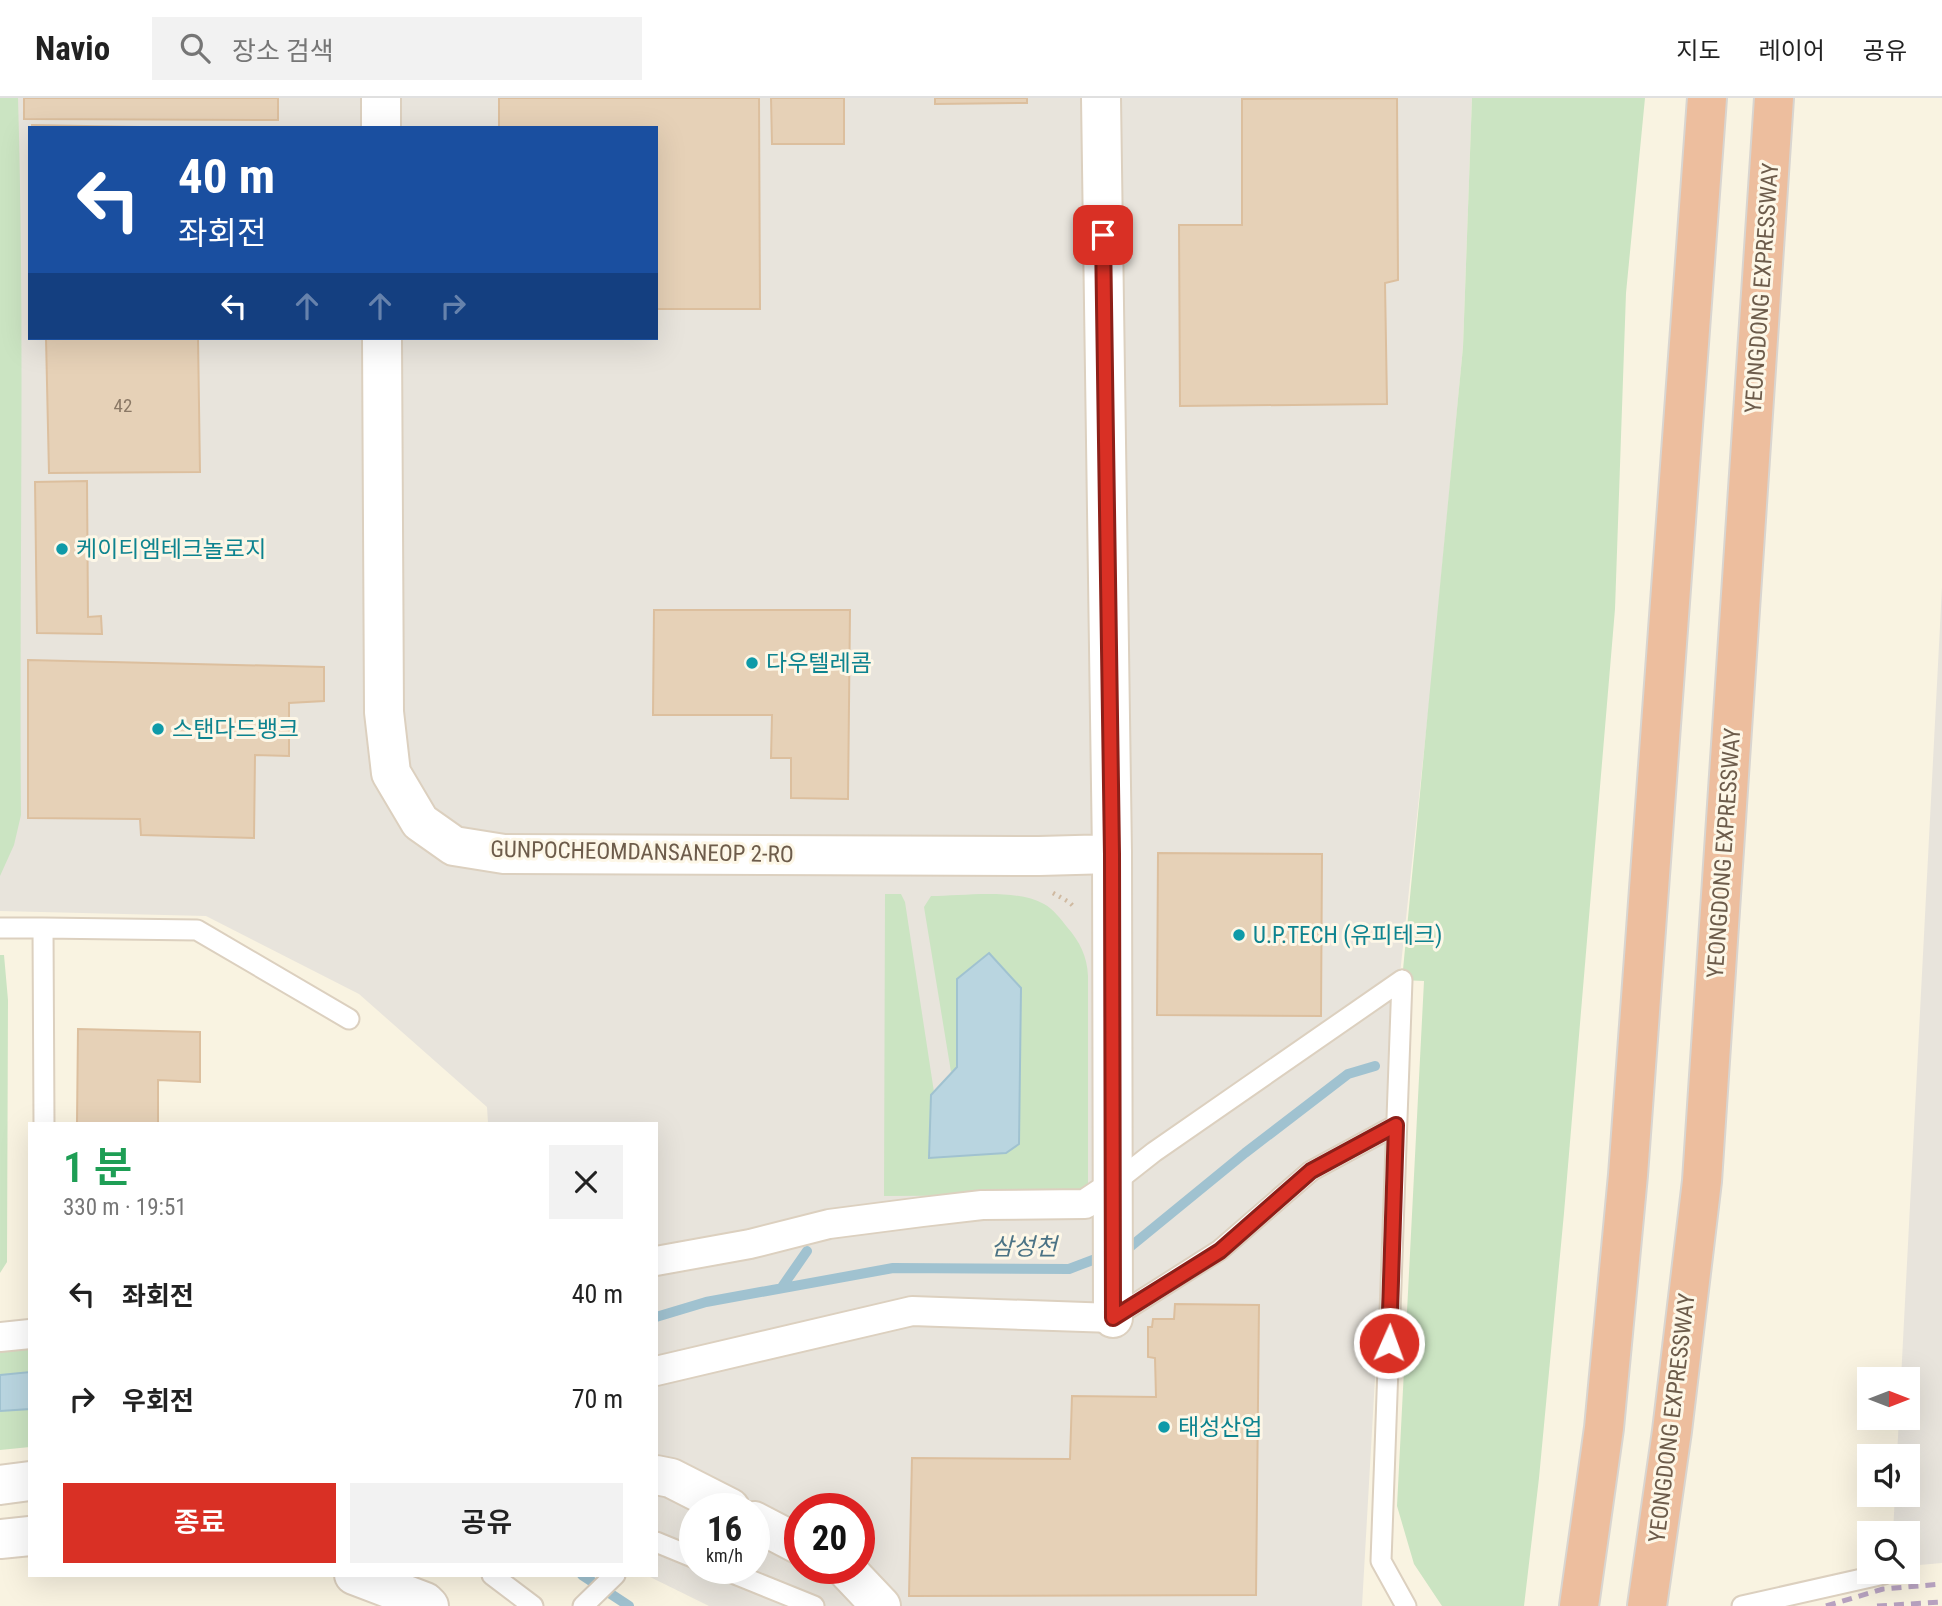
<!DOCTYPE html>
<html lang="ko">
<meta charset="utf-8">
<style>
:root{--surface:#fff;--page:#f2f2f2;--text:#222;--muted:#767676;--line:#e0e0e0;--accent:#d93025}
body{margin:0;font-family:"Roboto Condensed","Noto Sans KR",sans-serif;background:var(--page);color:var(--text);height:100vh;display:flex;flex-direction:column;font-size:26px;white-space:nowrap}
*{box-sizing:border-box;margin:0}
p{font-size:23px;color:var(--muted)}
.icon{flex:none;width:38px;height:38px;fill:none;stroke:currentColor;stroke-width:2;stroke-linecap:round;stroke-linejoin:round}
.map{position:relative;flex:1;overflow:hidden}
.side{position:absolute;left:28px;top:1024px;width:630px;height:455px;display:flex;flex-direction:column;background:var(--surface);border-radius:0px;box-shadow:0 7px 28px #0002}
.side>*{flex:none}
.top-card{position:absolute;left:28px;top:28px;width:630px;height:214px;border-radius:0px;box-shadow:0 7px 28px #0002;background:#1a4fa0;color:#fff;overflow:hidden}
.needle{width:46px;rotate:90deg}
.fabs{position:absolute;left:1857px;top:1269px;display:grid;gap:14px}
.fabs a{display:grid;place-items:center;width:63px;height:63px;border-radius:0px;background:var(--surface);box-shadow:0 7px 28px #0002;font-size:35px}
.speed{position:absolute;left:679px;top:1395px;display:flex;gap:14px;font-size:35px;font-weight:700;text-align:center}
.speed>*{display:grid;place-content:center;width:91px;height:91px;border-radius:50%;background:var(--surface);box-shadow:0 7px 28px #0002;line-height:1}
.speed small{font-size:18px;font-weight:400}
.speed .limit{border:10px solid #d22;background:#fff;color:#111}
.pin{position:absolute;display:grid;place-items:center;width:60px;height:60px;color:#fff;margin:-30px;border-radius:14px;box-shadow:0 4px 10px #0006}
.me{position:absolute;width:77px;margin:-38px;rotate:2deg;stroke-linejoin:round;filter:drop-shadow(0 0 5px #0008)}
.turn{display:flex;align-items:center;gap:24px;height:147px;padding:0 35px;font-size:32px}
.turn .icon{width:91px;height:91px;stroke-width:2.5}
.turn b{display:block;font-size:49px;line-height:60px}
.lanes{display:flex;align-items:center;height:66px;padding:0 35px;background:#0003;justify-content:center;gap:35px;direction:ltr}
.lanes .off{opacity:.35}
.round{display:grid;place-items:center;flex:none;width:74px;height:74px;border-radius:0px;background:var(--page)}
.headline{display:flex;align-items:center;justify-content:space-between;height:119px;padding:0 35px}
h1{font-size:42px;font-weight:600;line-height:52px;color:#1e9e55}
.button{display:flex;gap:14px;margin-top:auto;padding:14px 35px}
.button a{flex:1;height:80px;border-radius:0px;background:var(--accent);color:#fff;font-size:28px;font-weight:600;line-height:80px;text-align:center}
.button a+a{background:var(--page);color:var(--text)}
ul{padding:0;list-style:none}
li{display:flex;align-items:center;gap:21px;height:105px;padding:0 35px}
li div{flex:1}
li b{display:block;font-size:26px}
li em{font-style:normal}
header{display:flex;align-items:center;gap:42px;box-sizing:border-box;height:98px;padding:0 35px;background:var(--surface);border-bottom:2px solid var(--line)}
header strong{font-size:33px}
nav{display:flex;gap:38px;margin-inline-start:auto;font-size:24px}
.search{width:490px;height:63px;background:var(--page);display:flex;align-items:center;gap:18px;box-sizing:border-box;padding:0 24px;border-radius:0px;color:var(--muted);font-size:26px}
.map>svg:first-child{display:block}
.industrial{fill:#e8e4dc;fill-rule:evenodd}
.green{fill:#cbe4c2}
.water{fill:#b9d5e0;stroke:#a0c2d0;stroke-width:2}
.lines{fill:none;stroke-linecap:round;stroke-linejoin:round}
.stream{stroke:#a0c2d0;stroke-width:10}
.building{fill:#e6d1b7;stroke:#dcbf9e;stroke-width:2}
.service-casing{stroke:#dcd0bf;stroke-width:23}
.pedestrian-casing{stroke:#dcd0bf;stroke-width:32}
.minor-casing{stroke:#dcd0bf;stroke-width:42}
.tertiary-casing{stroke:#dcd0bf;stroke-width:42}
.motorway-casing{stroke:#d9d5d0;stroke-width:42}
.path{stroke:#cfb9a0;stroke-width:4.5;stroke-dasharray:2 5;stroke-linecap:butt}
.service{stroke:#fff;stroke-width:19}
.pedestrian{stroke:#fff;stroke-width:28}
.minor{stroke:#fff;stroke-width:38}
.tertiary{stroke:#fff;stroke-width:38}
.motorway{stroke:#edbe9e;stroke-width:38}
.rail{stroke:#b7a2c0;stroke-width:5;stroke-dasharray:10 7;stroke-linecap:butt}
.route-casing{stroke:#8d1f18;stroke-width:18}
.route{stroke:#d93025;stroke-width:12}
.culture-dot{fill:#0f9aa8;stroke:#fdf7e7;stroke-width:2.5}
.labels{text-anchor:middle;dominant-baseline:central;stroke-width:6;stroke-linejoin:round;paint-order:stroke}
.number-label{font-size:19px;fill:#8b7966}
.street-label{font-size:23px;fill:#6d5c4b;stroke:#fdf7e7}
.culture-label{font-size:23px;fill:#0d838f;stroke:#fdf7e7;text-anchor:start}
.water-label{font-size:24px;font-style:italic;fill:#4b7385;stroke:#fdf7e7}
</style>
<header>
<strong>Navio</strong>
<div class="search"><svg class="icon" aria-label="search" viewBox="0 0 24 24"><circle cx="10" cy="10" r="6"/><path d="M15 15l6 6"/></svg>장소 검색</div>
<nav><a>지도</a><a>레이어</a><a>공유</a></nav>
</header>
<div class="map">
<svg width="1942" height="1508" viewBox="0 0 1942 1508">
<rect width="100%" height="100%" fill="#f9f3e1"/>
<!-- industrial -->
<path class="industrial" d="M0 0H1472L1463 249 1431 588 1396 913 1362 1508H709L646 1477H656V1026L488 1025 487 1009 359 896 206 818 0 813ZM30 30H656V240H30ZM695 1410H754V1470H695ZM800 1410H859V1470H800Z
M1942 489V1465L1908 1468V1435H1893L1895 1397 1908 1396V1358H1897L1899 1320H1908V1281H1901Z"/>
<!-- green -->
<path class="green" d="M0 0H18C25 239 19 478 21 717L14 747 0 778Z
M1472 0H1645L1626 195 1615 511 1564 1115 1539 1380 1524 1508H1442L1414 1466 1397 1408 1424 883 1402 882 1463 249Z
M885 796H901L905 804 934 994 931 997 930 1060 1006 1055 1018 1046 1021 890 989 855 957 881V969L951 974 924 809 931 798C963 798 1015 790 1044 806 1053 811 1061 821 1067 829 1080 844 1087 858 1088 878V1089L1076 1097 884 1098Z
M0 857H4L8 902 7 1164 0 1175Z
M30 1236V1274L0 1277V1239Z
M30 1311V1349L0 1352V1313Z"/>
<!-- water -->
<path class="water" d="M989 855 1021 890 1019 1046 1006 1055 929 1060 931 997 957 969V881Z
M30 1274V1311L0 1313V1277Z"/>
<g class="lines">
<!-- stream -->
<path class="stream" d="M1121 1152 1130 1149 1245 1055 1348 976 1375 968
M782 1189 807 1153
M656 1219 706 1204 893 1170 1069 1171 1106 1157
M582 1477 629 1508"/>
</g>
<!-- building -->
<path class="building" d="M24 0H278V22L24 21Z
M499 0H759L760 211H656V30H499Z
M771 0H844V46H772Z
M935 0H1027V5L935 6Z
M1397 0 1398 182 1385 185 1387 306 1180 308 1179 127H1242V1Z
M32 27 139 29V30H32Z
M46 240H198L200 374 49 375Z
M87 383 88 519 101 518 102 536 37 535 35 384Z
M654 512H850L848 701 791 700V660H771L772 617H653Z
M28 562 324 569V603L289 605V658L255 657 254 740 141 737 140 721 28 720Z
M1158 755 1322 756 1321 918 1157 917Z
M78 931 200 934V984L158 982V1026H77Z
M1175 1206 1259 1207 1256 1497 909 1498 912 1360 1070 1361 1072 1298 1156 1299 1155 1260 1148 1259V1229H1152L1153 1221H1174Z"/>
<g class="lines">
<defs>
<path id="service" d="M0 830H43L44 1026
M43 830 197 832 349 921
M1402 882 1381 1463 1406 1508
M1112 1087 1154 1054 1402 882
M1113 1220 1220 1152 1311 1073 1396 1027
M656 1444 695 1460
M720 1470 814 1508
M492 1477 533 1508
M583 1508 615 1477
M1742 1508 1884 1476"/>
<path id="pedestrian" d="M656 1163 750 1146 829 1126 922 1114 982 1107 1085 1106 1112 1088
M0 1239 30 1236
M656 1273 912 1213 1113 1220"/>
<path id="minor" d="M1112 756 1113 1220"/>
<path id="tertiary" d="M381 0V30
M382 240 384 614 391 675 420 724 454 748 504 756 1039 758 1112 756 1101 0
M656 1377 671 1380 730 1410
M0 1387 30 1383
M754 1423 800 1447
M0 1441 30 1438
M845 1470 881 1508
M354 1477 425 1504 429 1508"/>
<path id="motorway" d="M1579 1508 1604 1330 1628 1077 1707 0
M1647 1508 1672 1333 1702 1083 1774 0"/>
</defs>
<!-- service casing -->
<use href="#service" class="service-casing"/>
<!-- pedestrian casing -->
<use href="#pedestrian" class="pedestrian-casing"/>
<!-- minor casing -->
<use href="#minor" class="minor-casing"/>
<!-- tertiary casing -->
<use href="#tertiary" class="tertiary-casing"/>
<!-- motorway casing -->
<use href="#motorway" class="motorway-casing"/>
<!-- path -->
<path class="path" d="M1053 795 1069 804 1075 810"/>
<!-- service -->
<use href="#service" class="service"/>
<!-- pedestrian -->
<use href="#pedestrian" class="pedestrian"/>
<!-- minor -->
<use href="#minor" class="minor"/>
<!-- tertiary -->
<use href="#tertiary" class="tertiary"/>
<!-- motorway -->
<use href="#motorway" class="motorway"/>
<!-- rail -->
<path class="rail" d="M1826 1508 1883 1491 1942 1486
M1877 1508 1942 1504"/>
</g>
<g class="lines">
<defs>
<path id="route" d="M1103 137 1112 756 1113 1220 1220 1153 1311 1073 1396 1027 1389 1245"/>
</defs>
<!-- route casing -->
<use href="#route" class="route-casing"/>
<!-- route -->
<use href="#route" class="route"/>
</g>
<!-- markers -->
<g class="culture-dot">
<circle cx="62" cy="451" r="7"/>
<circle cx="752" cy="565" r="7"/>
<circle cx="158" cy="631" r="7"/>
<circle cx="1239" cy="837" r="7"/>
<circle cx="1164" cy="1329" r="7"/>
</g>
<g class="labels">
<!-- number labels -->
<g class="number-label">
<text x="123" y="307">42</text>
</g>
<!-- street labels -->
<g class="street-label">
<text transform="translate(1762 190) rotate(-86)">YEONGDONG EXPRESSWAY</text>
<text transform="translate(642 754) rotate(1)">GUNPOCHEOMDANSANEOP 2-RO</text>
<text transform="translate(1724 755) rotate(-86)">YEONGDONG EXPRESSWAY</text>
<text transform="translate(1672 1320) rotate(-83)">YEONGDONG EXPRESSWAY</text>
</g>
<!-- culture labels -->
<g class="culture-label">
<text x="76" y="451">케이티엠테크놀로지</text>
<text x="766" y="565">다우텔레콤</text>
<text x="172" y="631">스탠다드뱅크</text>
<text x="1253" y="837">U.P.TECH (유피테크)</text>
<text x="1178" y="1329">태성산업</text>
</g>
<!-- water labels -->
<g class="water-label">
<text x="1024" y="1149">삼성천</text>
</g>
</g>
</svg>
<div class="fabs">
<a><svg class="needle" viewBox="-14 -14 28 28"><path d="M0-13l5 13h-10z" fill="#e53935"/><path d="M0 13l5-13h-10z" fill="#767676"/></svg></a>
<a><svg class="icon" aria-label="sound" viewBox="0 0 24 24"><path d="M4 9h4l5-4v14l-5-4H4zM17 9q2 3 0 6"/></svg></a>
<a><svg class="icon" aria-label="search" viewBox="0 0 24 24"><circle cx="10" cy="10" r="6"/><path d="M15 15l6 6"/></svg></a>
</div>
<div class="speed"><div>16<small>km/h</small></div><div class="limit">20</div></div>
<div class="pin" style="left:1103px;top:137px;background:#d93025"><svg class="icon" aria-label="arrive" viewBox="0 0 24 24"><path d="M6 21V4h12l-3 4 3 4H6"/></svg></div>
<svg class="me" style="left:1389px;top:1245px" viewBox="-20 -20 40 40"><circle r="17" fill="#d93025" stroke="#fff" stroke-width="3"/><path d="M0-11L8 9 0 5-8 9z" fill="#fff"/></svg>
<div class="top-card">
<div class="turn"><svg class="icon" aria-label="left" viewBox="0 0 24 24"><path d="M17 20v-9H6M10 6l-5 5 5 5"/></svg><div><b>40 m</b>좌회전</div></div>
<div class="lanes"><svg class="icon" aria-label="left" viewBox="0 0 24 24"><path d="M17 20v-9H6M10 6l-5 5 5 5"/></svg><svg class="icon off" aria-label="ahead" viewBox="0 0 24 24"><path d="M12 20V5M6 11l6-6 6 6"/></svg><svg class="icon off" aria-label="ahead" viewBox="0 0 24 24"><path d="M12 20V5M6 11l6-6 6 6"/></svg><svg class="icon off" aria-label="right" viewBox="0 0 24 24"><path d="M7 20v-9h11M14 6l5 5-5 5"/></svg></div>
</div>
<section class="side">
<div class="headline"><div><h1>1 분</h1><p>330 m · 19:51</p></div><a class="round"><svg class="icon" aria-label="close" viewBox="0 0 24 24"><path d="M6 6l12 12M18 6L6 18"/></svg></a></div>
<ul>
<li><svg class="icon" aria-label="left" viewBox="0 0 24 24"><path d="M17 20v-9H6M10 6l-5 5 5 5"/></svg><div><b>좌회전</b></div><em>40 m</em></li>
<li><svg class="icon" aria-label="right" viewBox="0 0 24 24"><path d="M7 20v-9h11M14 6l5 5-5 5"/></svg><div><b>우회전</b></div><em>70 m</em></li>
</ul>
<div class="button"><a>종료</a><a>공유</a></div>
</section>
</div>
